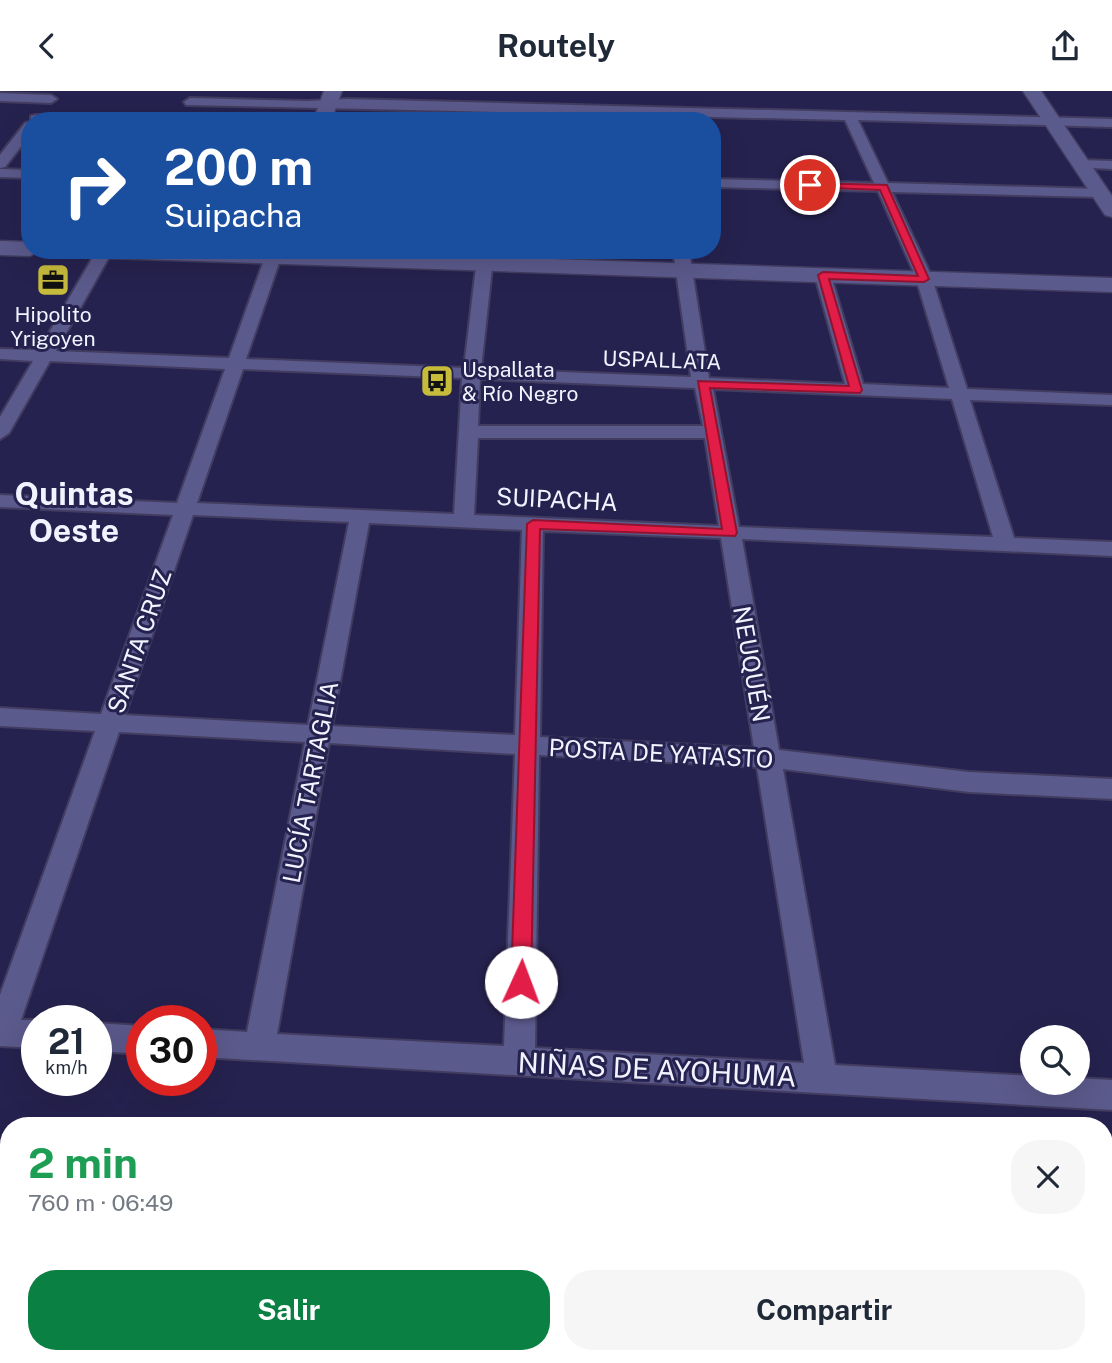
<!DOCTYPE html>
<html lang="es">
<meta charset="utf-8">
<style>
:root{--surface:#fff;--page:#f6f6f7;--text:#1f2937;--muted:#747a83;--accent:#0b8043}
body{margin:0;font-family:"Public Sans",sans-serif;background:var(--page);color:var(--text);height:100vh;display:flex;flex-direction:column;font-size:26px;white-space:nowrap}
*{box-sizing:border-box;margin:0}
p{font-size:23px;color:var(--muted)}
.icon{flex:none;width:38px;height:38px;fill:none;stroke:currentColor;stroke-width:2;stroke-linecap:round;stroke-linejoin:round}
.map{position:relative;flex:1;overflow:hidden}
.side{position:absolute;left:0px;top:1026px;width:1113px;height:247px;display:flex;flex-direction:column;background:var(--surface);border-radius:28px 28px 0 0;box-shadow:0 7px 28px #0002}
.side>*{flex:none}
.banner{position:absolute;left:21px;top:21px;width:700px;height:147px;border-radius:28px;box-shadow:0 7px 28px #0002;background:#1a4fa0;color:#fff;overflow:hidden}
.fabs{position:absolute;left:1020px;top:934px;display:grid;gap:14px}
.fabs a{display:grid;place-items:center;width:70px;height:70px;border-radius:50%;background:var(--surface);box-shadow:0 7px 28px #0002;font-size:35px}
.speed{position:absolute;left:21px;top:914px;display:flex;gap:14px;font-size:35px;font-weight:700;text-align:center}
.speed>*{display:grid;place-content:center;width:91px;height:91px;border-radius:50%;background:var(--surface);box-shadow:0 7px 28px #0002;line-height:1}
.speed small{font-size:18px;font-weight:400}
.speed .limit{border:10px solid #d22;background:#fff;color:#111}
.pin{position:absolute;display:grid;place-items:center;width:60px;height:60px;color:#fff;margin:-30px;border:4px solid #fff;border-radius:50%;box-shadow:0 2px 7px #0007}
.me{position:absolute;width:77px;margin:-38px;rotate:2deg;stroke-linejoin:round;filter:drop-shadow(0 0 5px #0008)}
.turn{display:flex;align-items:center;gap:24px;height:147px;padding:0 28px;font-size:32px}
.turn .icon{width:91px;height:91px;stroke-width:2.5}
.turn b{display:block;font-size:49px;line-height:60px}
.round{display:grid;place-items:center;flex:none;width:74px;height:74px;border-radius:28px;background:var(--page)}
.head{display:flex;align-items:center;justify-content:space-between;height:119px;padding:0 28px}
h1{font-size:42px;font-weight:700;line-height:52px;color:#1e9e55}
.cta{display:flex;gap:14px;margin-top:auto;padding:14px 28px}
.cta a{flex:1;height:80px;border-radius:28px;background:var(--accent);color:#fff;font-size:28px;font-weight:700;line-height:80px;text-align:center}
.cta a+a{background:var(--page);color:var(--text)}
header{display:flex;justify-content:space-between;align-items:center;height:91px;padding:0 28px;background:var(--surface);font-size:32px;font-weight:700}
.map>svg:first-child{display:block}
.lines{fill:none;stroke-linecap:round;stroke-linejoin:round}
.minor-casing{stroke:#423c60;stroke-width:4}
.secondary-casing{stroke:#423c60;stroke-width:3}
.minor{fill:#5b5a8c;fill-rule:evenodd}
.secondary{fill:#5b5a8c;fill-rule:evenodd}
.route{fill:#e11d48;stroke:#92132f;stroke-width:2}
.labels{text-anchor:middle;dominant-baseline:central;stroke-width:6;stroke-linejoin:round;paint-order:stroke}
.far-poi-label{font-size:21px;fill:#f2f3ff;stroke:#26224f}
.far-street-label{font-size:21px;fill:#f2f3ff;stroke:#26224f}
.street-label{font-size:24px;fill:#f2f3ff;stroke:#26224f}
.near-street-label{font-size:28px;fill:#f2f3ff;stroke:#26224f}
.district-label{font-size:32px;font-weight:bold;fill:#f2f3ff;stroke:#26224f}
</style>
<header><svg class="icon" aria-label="back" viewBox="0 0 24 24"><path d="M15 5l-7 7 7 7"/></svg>Routely<svg class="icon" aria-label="share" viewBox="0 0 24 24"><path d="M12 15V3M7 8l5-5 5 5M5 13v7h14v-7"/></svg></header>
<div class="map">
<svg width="1112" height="1272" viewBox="0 0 1112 1272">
<rect width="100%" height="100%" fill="#26224f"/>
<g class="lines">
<defs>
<path id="minor" d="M0 2 51 4 57 8 51 12 0 10Z
M190 7 308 10 347 8 1112 28V36L858 29 888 92 1100 98 1107 102 1100 106 892 101 931 184 967 298 1112 304V314L970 309 1014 447 1112 451V465L742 448 779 659 969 681 1112 688V708L969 701 783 678 835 974 1032 985V992H1078V987L1112 989V1019L201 966V938L247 941 305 651 119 641 21 929H37V957L0 955V904L95 640 0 635V617L101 623 173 424 0 416V404L177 412 225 278 50 270 9 342 0 348V326L33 270 0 268V258L39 259 97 159H113L56 260 229 267 265 166 273 161 281 166 246 268 464 277 478 159H494L481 278 691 286 673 159H689L709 287 845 293 815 185 823 180 831 185 863 293 949 297 915 184 878 100 712 96V88L874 92 845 29 186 14 184 11ZM243 278 462 287 454 423 197 412ZM480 288 695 297 703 335H478ZM713 298 952 308 993 446 739 436ZM478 347H705L719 435 474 424ZM193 424 349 431 308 634 125 624ZM369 432 522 439 515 644 332 635ZM543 440 721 447 754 657 540 646ZM329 652 515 663 504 955 277 943ZM539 664 757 676 804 972 535 957Z
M36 24 119 26 125 30H31V25Z
M30 31V44L5 76 0 77V64L25 32Z
M1080 69 1112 70V78L1075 76V70Z
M0 78 30 79V87L0 86Z
M96 932 142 935V963L96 960Z"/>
<path id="secondary" d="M324 0H342L331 30H313Z
M1023 0H1041L1112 105V126L1105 124Z
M0 150 30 151V159H40L30 165 0 164Z
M68 159H282L1112 187V201L79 166 71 164Z"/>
</defs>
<!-- minor casing -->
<use href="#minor" class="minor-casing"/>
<!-- secondary casing -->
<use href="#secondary" class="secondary-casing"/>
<!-- minor -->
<use href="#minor" class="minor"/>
<!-- secondary -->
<use href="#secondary" class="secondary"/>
</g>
<!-- route -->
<path class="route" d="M810 92 887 94 929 188 924 191 829 188 862 299 860 302 710 297 737 442 735 445 540 438 531 891 528 897 521 899 514 897 511 891 527 433 533 429 722 438 698 290 849 295 818 184 823 181 918 185 880 99 807 96 806 94Z"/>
<!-- icons -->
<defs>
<symbol id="office-square" viewBox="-11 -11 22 22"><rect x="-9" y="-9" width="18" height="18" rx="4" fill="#c7bb3c" stroke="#26224f"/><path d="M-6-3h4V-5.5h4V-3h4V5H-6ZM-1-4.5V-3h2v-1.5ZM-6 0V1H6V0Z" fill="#111"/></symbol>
<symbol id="bus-square" viewBox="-11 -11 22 22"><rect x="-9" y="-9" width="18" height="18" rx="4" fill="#c7bb3c" stroke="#26224f"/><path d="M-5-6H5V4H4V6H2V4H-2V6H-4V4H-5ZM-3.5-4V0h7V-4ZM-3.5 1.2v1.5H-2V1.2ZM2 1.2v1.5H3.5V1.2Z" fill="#111"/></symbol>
</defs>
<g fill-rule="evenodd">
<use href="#office-square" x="34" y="170" width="38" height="38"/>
<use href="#bus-square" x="418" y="271" width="38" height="38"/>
</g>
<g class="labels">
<!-- far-poi labels -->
<g class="far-poi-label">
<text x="53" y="223">Hipolito<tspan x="53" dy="24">Yrigoyen</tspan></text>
<text x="462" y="278" text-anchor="start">Uspallata<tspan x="462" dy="24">&amp; Río Negro</tspan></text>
</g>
<!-- far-street labels -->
<g class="far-street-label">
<text transform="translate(662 269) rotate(2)">USPALLATA</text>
</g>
<!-- street labels -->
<g class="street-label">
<text transform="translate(557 408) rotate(3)">SUIPACHA</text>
<text transform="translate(139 550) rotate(-71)">SANTA CRUZ</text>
<text transform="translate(752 573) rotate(80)">NEUQUÉN</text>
<text transform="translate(661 662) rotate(3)">POSTA DE YATASTO</text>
<text transform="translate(310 691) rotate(-79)">LUCÍA TARTAGLIA</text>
</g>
<!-- near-street labels -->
<g class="near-street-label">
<text transform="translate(657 978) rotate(3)">NIÑAS DE AYOHUMA</text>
</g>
<!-- district labels -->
<g class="district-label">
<text x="74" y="402">Quintas<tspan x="74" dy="37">Oeste</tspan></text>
</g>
</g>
</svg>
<div class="fabs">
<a><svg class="icon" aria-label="search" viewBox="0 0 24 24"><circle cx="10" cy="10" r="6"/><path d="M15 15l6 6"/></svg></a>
</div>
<div class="speed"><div>21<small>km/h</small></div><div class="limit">30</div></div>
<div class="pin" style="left:810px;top:94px;background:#d93025"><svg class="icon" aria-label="arrive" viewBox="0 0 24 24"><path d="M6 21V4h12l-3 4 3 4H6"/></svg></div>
<svg class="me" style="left:521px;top:891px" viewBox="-20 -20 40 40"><circle r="19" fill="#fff"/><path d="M0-13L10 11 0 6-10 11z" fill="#e11d48"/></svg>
<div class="banner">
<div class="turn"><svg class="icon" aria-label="right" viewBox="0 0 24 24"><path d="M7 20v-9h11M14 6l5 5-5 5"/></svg><div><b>200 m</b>Suipacha</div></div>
</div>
<section class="side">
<div class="head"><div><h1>2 min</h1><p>760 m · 06:49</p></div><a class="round"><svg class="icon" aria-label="close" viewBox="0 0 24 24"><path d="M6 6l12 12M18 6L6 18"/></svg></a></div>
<div class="cta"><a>Salir</a><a>Compartir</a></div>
</section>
</div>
